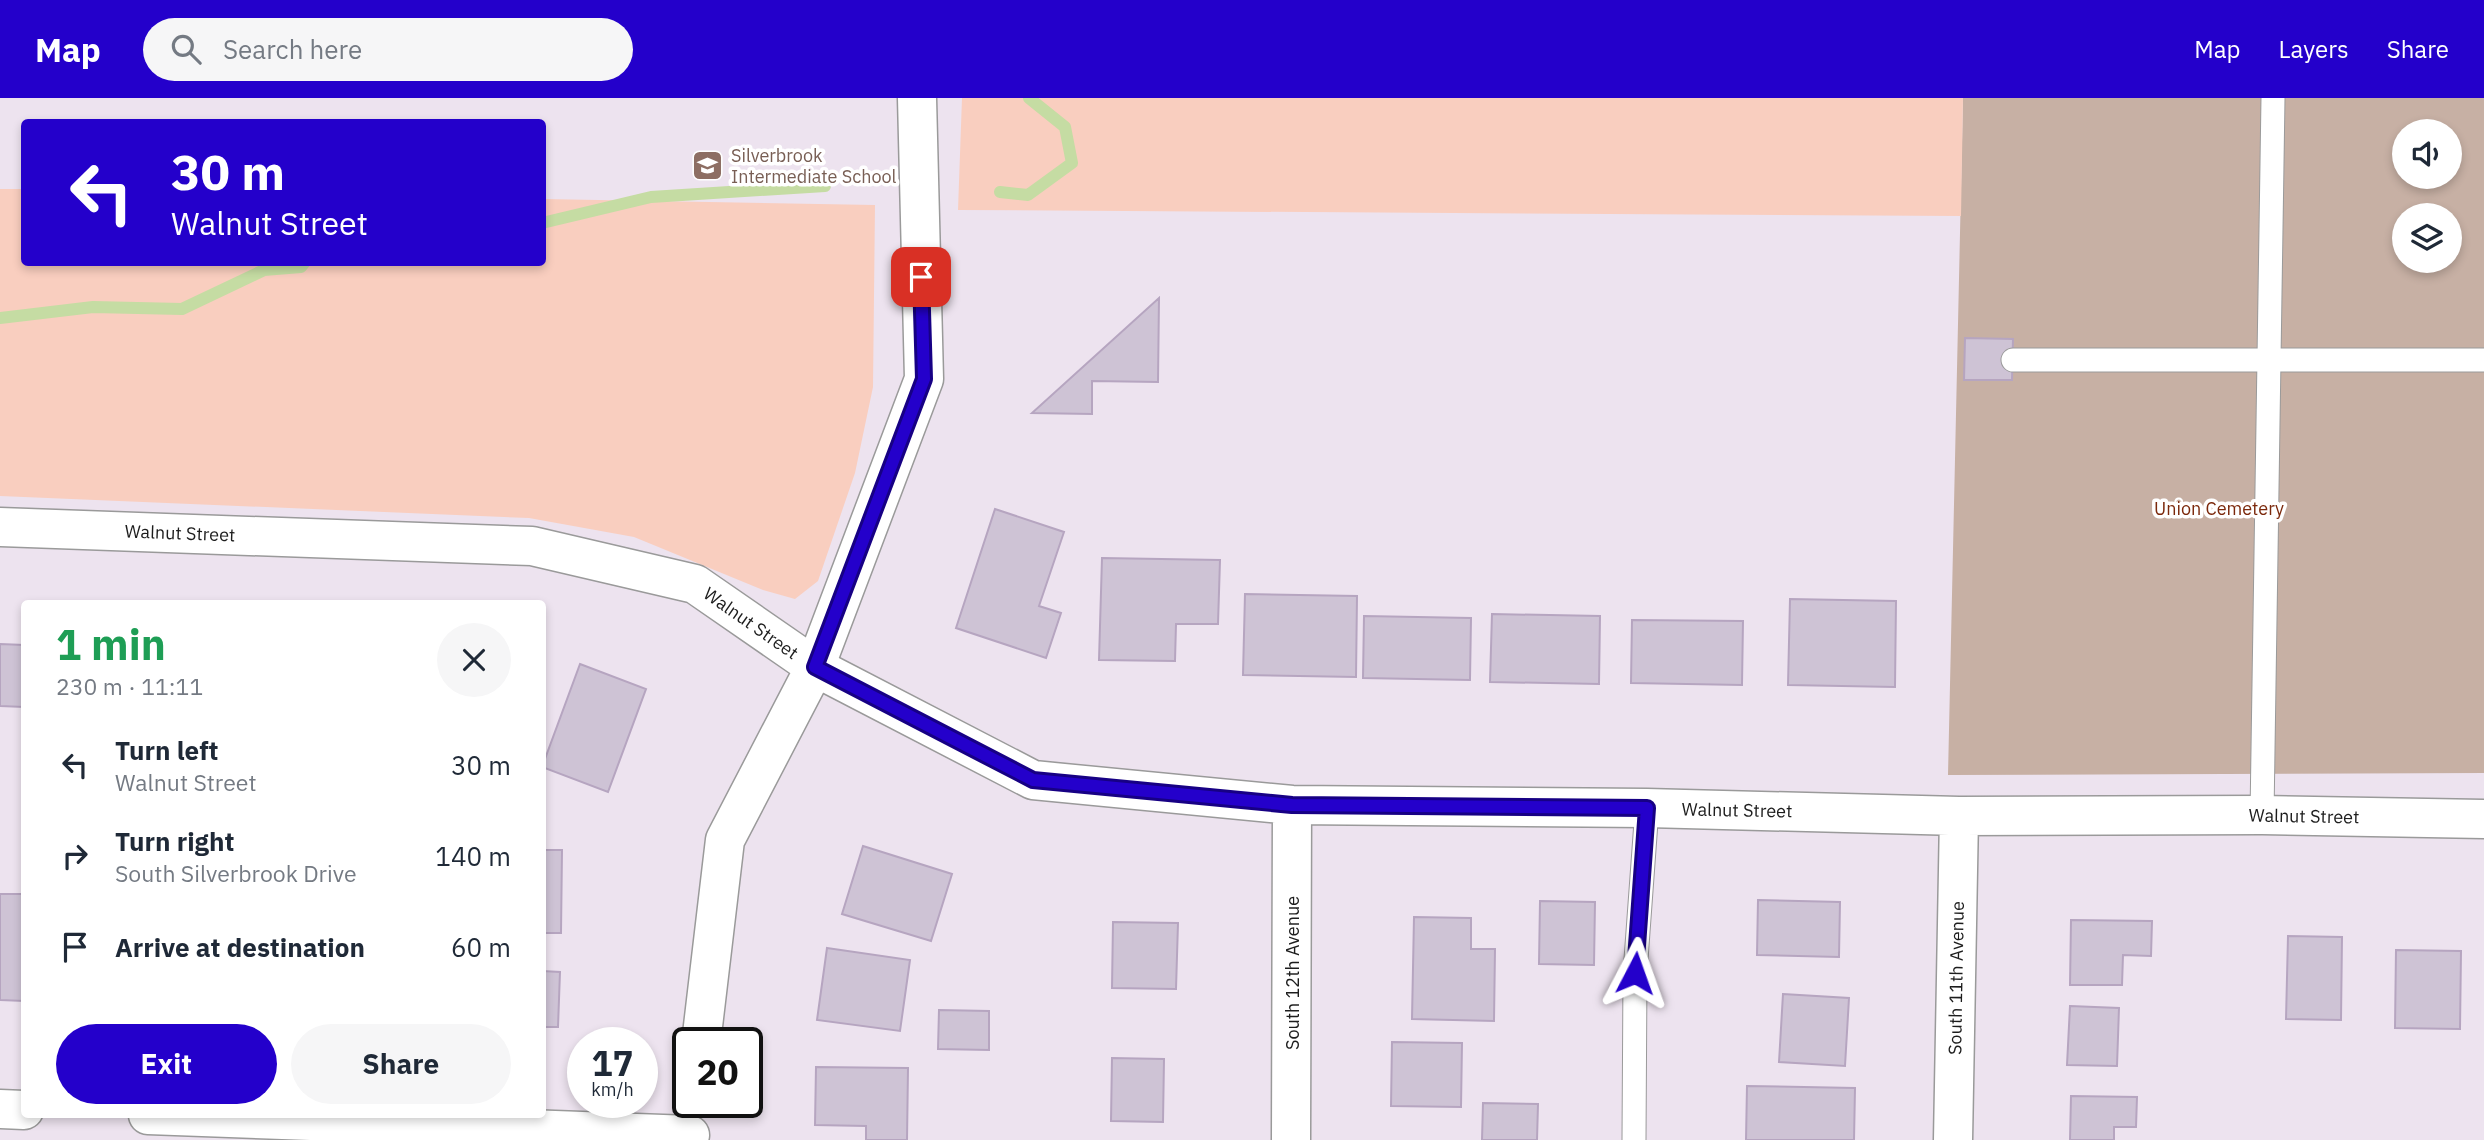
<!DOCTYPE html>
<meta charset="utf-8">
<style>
:root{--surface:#fff;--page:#f6f6f7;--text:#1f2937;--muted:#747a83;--accent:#2400cb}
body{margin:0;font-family:"IBM Plex Sans",sans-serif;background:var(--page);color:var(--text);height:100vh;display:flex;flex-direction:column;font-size:26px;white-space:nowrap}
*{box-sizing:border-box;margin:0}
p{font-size:23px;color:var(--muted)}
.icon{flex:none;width:38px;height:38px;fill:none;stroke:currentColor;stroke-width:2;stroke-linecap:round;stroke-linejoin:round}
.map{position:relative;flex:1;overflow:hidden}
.side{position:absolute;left:21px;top:502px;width:525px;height:518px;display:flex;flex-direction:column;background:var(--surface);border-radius:7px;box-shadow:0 4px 10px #0003}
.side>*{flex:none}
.top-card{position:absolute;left:21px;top:21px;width:525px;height:147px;border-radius:7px;box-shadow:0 4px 10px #0003;background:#2400cb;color:#fff;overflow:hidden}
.buttons{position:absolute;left:2392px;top:21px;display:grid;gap:14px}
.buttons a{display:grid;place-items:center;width:70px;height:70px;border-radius:50%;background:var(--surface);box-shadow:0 4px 10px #0003;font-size:35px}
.speed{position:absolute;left:567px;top:929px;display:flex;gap:14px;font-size:35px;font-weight:700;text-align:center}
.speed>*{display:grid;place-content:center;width:91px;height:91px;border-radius:50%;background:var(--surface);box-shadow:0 4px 10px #0003;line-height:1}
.speed small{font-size:18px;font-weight:400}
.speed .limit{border:4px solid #111;border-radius:10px;background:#fff;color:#111}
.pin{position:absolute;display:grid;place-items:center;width:60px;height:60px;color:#fff;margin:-30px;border-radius:14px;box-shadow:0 4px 10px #0006}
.me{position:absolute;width:77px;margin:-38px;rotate:4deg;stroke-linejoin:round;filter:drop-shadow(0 0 5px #0008)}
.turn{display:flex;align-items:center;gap:24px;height:147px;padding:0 35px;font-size:32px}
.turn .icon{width:91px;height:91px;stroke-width:2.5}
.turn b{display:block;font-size:49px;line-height:60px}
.round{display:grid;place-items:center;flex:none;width:74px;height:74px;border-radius:37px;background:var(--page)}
.head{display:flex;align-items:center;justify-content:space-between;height:119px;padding:0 35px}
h1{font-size:42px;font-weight:700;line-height:52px;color:#1e9e55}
.cta{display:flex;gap:14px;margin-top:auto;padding:14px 35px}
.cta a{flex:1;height:80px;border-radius:42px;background:var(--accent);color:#fff;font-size:28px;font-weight:700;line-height:80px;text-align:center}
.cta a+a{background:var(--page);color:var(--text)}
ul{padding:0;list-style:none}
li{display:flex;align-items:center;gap:21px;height:91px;padding:0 35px}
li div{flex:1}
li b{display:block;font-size:26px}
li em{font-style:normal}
header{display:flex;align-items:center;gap:42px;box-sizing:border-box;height:98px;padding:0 35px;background:var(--accent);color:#fff}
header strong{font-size:33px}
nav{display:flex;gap:38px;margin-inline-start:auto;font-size:24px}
.search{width:490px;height:63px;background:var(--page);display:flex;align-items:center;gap:18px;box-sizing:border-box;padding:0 24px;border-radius:38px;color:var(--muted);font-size:26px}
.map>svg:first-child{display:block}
.cemetery{fill:#c7b0a4;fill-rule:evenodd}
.park{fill:#f9cebf}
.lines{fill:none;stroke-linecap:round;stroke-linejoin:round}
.stream{stroke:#c5dca3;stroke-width:12}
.building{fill:#cec3d5;stroke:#b6a5c0;stroke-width:2}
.service-casing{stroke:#9a9a9a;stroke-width:25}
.minor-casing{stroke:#9a9a9a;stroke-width:41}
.service{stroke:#fff;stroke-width:23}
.minor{stroke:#fff;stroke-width:38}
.route-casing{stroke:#170084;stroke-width:18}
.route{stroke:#2400cb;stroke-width:12}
.labels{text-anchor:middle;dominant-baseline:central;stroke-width:7;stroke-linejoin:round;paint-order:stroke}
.education-label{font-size:18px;fill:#785e54;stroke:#fff;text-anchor:start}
.park-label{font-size:18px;fill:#7b280b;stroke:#fff}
.street-label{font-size:18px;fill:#1d1d1d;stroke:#fff}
</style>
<header>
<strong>Map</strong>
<div class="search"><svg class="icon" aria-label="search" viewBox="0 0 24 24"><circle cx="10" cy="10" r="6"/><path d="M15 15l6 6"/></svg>Search here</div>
<nav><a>Map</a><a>Layers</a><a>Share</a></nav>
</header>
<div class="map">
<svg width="2484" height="1042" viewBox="0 0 2484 1042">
<rect width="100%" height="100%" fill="#ede3ef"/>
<!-- cemetery -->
<path class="cemetery" d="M1963 0H2484V675L1948 677ZM2404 33H2450V79H2404ZM2404 117H2450V163H2404Z"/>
<!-- park -->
<path class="park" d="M962 0H1963L1961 118 958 112Z
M0 91H24V164H542L543 101 875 107 873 289 855 375 818 483 795 501 763 492 634 439 529 420 0 398Z"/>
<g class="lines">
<!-- stream -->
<path class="stream" d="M1000 94 1028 97 1072 65 1065 29 1029 0
M542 125 651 99 825 88
M0 220 93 209 182 211 264 172 301 169 305 164"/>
</g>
<!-- building -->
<path class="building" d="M1159 200 1158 284 1092 283V316L1032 315Z
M1965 240 2013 241 2012 282H1964Z
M995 411 1064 434 1039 508 1061 515 1046 560 956 530Z
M1102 460 1220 462 1218 526H1176L1175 563 1099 562Z
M1245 496 1357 498 1356 579 1243 577Z
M1790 501 1896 503 1895 589 1788 587Z
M1492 516 1600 518 1599 586 1490 584Z
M1364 518 1471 520 1470 582 1363 580Z
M1632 522 1743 523 1742 587 1631 585Z
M0 546 24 547V609L0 608Z
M580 566 646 591 608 694 542 669Z
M863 748 952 776 931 843 842 816Z
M542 752H562L561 835H542Z
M0 796H24V903L0 902Z
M1758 802 1840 804 1839 859 1757 857Z
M1540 803 1595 804 1594 867 1539 866Z
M1414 819 1471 820V851H1495L1494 923 1412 921Z
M2071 822 2152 823 2151 858 2123 857 2122 887H2070Z
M1113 824 1178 825 1176 891 1112 890Z
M2288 838 2342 839 2341 922 2286 921Z
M827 850 910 862 900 933 817 922Z
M2396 852 2461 853 2460 931 2395 930Z
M542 873 560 874 558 929H542Z
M1783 896 1849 900 1845 968 1779 964Z
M2070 908 2119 910 2117 968 2067 967Z
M939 912 989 913V952L938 951Z
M1392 944 1462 945 1461 1009 1391 1008Z
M1112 960 1164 961 1163 1024 1111 1023Z
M816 969 908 970 907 1042H866V1028L815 1027Z
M1747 988 1855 990 1854 1042H1746Z
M2071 998 2137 999 2136 1029H2114V1042H2070Z
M1483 1005 1538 1006 1537 1042H1482Z"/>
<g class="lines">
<defs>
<path id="service" d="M2013 262H2484
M2262 717 2273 0
M1634 1042 1635 875 1647 710"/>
<path id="minor" d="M0 429 532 448 695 486 815 569 1033 682 1292 707 1647 710 1959 718 2262 717 2484 721
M701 945 725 742 815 569 924 281 917 0
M0 1011 24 1012
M148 1017 690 1037
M1291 1042 1292 707
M1953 1042 1959 718"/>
</defs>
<!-- service casing -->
<use href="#service" class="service-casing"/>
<!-- minor casing -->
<use href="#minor" class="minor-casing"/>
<!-- service -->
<use href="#service" class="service"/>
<!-- minor -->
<use href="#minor" class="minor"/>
</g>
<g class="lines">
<defs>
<path id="route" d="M921 179 924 281 815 569 1033 682 1292 707 1647 710 1635 875"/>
</defs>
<!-- route casing -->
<use href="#route" class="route-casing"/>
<!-- route -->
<use href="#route" class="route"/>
</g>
<!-- icons -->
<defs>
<symbol id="school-square" viewBox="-11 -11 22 22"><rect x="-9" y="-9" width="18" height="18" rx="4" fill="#8d6e63" stroke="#fff"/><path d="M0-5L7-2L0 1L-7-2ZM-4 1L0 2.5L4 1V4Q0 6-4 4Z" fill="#fff"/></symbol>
</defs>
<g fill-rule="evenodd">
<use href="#school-square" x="690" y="50" width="35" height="35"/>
</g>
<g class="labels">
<!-- education labels -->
<g class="education-label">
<text x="731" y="57">Silverbrook<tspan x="731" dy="21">Intermediate School</tspan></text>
</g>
<!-- park labels -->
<g class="park-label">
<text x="2219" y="410">Union Cemetery</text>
</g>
<!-- street labels -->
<g class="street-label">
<text transform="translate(180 435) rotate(2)">Walnut Street</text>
<text transform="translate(751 525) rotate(35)">Walnut Street</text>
<text transform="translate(1737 712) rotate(1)">Walnut Street</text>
<text transform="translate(2304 718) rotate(1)">Walnut Street</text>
<text transform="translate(1292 875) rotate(-90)">South 12th Avenue</text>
<text transform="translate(1956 880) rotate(-89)">South 11th Avenue</text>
</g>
</g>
</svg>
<div class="buttons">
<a><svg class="icon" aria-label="sound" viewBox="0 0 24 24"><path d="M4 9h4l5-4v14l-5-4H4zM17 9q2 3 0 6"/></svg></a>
<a><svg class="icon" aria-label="layers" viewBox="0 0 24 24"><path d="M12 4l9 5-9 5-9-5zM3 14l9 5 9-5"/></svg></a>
</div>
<div class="speed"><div>17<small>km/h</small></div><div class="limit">20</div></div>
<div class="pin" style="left:921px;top:179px;background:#d93025"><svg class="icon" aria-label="arrive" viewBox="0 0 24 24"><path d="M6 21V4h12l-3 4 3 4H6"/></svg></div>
<svg class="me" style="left:1635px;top:875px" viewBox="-20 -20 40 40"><path d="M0-17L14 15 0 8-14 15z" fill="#2400cb" stroke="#fff" stroke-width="4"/></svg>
<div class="top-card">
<div class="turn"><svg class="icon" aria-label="left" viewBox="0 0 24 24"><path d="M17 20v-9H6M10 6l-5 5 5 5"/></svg><div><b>30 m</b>Walnut Street</div></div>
</div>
<section class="side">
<div class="head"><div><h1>1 min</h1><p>230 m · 11:11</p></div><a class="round"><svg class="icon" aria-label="close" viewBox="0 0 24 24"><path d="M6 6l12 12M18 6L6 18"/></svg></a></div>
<ul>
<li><svg class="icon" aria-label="left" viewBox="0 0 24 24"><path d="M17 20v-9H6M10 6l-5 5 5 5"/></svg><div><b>Turn left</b><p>Walnut Street</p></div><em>30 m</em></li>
<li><svg class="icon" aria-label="right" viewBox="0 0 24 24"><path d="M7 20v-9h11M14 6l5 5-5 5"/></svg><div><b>Turn right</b><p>South Silverbrook Drive</p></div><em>140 m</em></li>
<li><svg class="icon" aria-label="arrive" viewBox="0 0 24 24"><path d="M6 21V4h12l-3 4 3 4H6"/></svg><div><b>Arrive at destination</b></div><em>60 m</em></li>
</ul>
<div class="cta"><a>Exit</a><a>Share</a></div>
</section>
</div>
